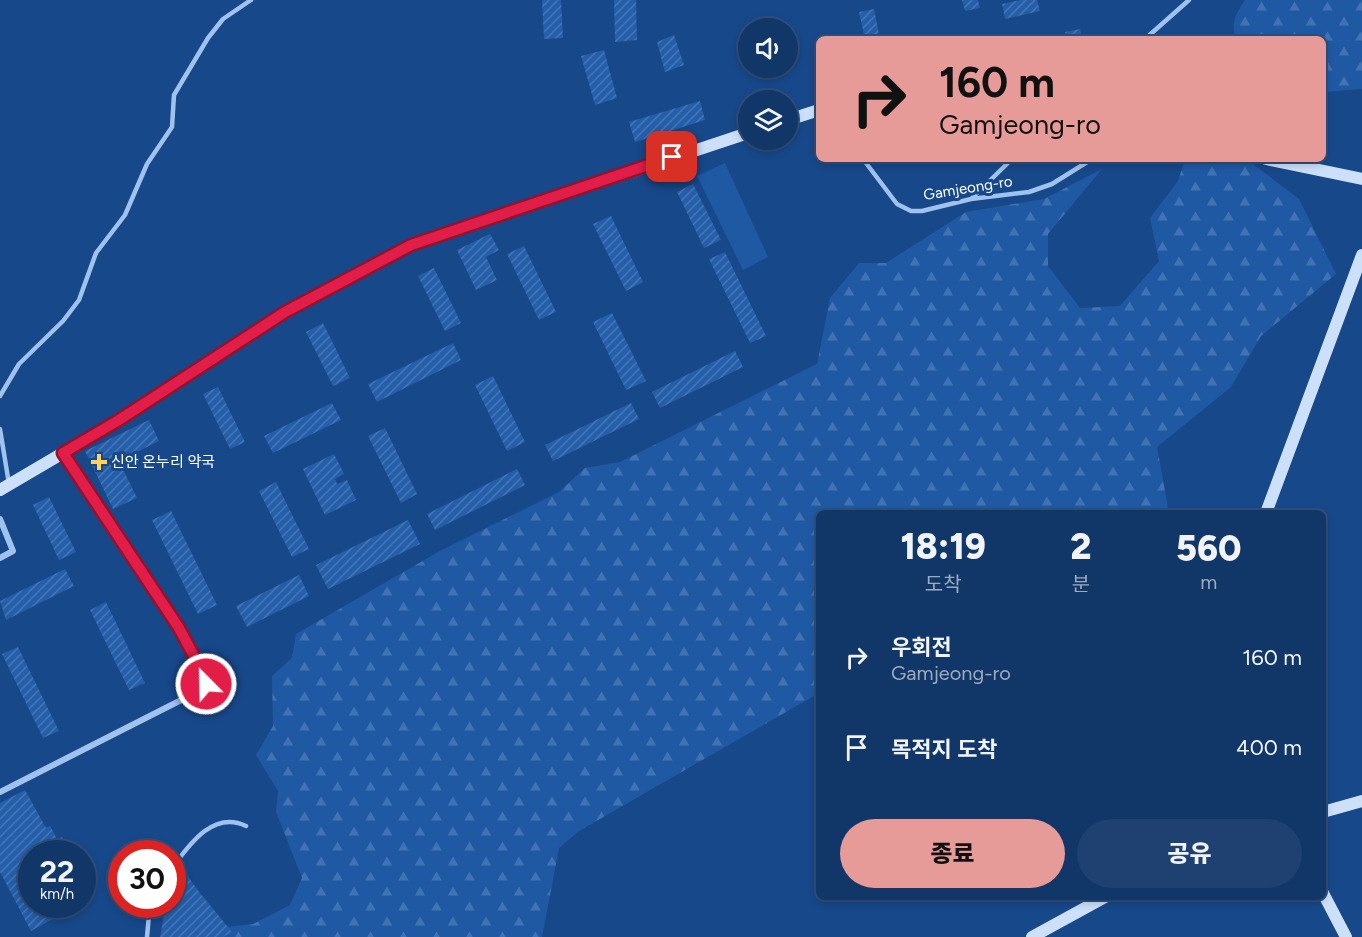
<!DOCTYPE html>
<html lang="ko">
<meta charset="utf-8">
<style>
:root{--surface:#113668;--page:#1e4171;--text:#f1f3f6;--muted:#9cabc0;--line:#30507c;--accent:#e69b98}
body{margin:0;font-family:Figtree,"Noto Sans KR",sans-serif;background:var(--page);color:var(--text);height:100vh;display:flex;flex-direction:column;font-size:22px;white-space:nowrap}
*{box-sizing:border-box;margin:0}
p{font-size:20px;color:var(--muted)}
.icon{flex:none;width:33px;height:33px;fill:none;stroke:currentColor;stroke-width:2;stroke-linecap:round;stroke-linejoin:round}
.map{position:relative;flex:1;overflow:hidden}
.drawer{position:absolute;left:816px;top:510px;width:510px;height:390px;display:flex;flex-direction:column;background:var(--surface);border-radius:9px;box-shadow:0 3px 9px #0003,0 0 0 2px var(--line)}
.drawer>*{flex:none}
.banner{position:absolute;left:816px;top:36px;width:510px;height:126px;border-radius:9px;box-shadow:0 3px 9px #0003,0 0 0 2px var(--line);background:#e69b98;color:#111;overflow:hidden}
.controls{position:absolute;left:738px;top:18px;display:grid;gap:12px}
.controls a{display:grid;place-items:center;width:60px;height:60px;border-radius:50%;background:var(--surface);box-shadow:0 3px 9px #0003,0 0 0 2px var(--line);font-size:30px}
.speed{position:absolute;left:18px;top:840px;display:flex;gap:12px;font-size:30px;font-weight:700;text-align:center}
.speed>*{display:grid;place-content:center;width:78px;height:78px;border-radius:50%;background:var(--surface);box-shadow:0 3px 9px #0003,0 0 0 2px var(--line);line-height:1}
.speed small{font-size:15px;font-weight:400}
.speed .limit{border:9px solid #d22;background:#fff;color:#111}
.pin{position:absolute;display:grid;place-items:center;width:51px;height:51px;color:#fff;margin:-26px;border-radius:12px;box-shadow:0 3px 9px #0006}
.me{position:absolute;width:66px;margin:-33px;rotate:337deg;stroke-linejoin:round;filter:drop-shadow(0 0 4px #0008)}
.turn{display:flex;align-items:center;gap:21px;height:126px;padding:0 24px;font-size:27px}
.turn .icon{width:78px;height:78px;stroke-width:2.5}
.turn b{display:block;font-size:42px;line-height:51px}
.eta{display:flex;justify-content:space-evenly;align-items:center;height:102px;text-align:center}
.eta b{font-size:36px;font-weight:800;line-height:42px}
.primary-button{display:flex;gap:12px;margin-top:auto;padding:12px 24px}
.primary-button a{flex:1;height:69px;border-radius:36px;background:var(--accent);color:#111;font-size:24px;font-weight:800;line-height:69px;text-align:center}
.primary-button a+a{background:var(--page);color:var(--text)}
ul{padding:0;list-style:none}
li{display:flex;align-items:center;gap:18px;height:90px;padding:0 24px}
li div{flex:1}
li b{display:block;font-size:22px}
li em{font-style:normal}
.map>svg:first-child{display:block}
.forest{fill:url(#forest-firs)}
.garden{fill:#1f59a4}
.building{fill:url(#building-hatch)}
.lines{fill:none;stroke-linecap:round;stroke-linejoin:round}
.lane{stroke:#a0c2ee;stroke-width:4.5}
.street{stroke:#a0c2ee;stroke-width:6}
.secondary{stroke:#cde0fa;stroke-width:12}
.route-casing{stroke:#92132f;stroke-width:15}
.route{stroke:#e11d48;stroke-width:10}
.poi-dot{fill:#ffd35d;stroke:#17488a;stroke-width:2}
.labels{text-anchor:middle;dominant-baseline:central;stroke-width:6;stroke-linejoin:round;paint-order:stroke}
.street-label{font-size:15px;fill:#fff;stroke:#17488a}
.poi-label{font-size:15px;fill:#fff;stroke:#17488a;text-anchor:start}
</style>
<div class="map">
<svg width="1362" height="937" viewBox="0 0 1362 937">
<defs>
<pattern id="forest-firs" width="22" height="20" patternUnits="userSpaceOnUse" patternTransform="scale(1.5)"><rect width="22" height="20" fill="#1f59a4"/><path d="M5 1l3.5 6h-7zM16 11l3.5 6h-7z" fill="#4172b2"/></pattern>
<pattern id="building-hatch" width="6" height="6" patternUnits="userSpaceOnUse" patternTransform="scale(1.5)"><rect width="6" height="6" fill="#255ea9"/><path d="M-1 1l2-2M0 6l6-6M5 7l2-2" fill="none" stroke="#4676b6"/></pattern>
</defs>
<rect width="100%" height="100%" fill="#17488a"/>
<!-- forest -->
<path class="forest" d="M1245 0H1362V89L1323 92V39H1236C1230 23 1236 14 1245 0Z
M1185 159H1246L1299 199 1336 274 1261 336 1231 387 1157 447 1169 513H819V693L579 831 559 848 542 937H220L227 927 253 924 290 905 302 878 276 812 278 791 256 755 273 726 272 676 292 658 296 634 440 551 559 492 585 468 620 462 817 364 830 298 859 263H886L966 212 1044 199 1102 169 1048 234V266L1080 308 1120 306 1159 261 1150 218 1178 181Z"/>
<!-- garden -->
<path class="garden" d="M725 163 768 257 743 270 697 176Z"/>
<!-- building -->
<path class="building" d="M542 0H561L563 38 544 39Z
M614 0H636L637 40 615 42Z
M962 0H978L980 8 965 11Z
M1020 0H1037L1040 11 1005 19 1002 4Z
M874 9 880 39H865L859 12Z
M1080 29 1082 39H1067L1065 32Z
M674 35 684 65 665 72 657 42Z
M604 50 617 98 595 105 581 56Z
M700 101 705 120 635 142 629 122Z
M693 184 721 240 704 248 677 192Z
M611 216 643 282 626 291 593 224Z
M490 234 499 250 486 257 497 280 476 290 457 250Z
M524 246 556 312 539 320 507 254Z
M725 252 766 336 750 343 709 259Z
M434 268 461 323 445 331 418 276Z
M612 313 646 381 626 390 593 322Z
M323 323 350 378 333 386 306 332Z
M453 343 461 360 377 402 368 384Z
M735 351 743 367 660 408 652 392Z
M493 376 525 442 507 451 475 385Z
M218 387 245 442 230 449 203 394Z
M332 403 341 420 273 453 264 436Z
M631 403 639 419 553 461 545 445Z
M149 420 159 441 119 461 137 498 113 509 85 451Z
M385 428 417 494 401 503 368 436Z
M334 454 344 474 335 479 337 484 347 480 356 500 325 515 303 469Z
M517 469 525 485 435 530 427 514Z
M276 482 309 549 292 557 259 491Z
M49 497 76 552 59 560 33 505Z
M171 511 217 605 198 614 152 520Z
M408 520 420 544 328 589 316 565Z
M65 569 74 586 6 620 0 601Z
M299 575 309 596 247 627 236 606Z
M106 602 145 683 129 690 90 610Z
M18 647 59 731 43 738 2 654Z
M25 790 46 828 50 826 57 839 62 837 71 854H32V904H80L31 931 0 872V803Z
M183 869 196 888 232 932 223 937H160L166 904H172V877Z"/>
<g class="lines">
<!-- lane -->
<path class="lane" d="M1145 39 1189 0
M863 159 897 204 911 211H922L971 199 1029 192 1052 184 1092 159
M971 199 1012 159
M0 396 19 364 63 321 79 300 96 253 125 215 147 164 172 127 174 95 208 38 223 19 251 0
M0 429 9 484
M172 868C189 845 213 810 246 826
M147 937 150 904"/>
<!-- street -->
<path class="street" d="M0 519 13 551 0 558
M0 792 195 693 206 684 203 673 179 628 63 453"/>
<!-- secondary -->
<path class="secondary" d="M788 120 819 110
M1266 159 1362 179
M0 490 119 420 285 312 411 245 748 133
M1266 513 1362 255
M1323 812 1362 801
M1323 893 1346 937
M1032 937 1105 897"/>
</g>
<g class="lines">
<defs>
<path id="route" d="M206 684 203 673 179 628 63 453 119 420 285 312 411 245 672 157"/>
</defs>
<!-- route casing -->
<use href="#route" class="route-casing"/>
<!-- route -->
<use href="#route" class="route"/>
</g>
<!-- markers -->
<path class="poi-dot" d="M96 453h6v6h6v6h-6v6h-6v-6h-6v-6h6z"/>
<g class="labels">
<!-- street labels -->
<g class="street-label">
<text transform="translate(968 188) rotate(-9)">Gamjeong-ro</text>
</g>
<!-- poi labels -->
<g class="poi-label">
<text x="111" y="462">신안 온누리 약국</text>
</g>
</g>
</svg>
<div class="controls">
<a><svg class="icon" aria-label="sound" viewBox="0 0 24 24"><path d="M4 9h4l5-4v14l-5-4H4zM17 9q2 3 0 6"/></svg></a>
<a><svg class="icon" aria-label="layers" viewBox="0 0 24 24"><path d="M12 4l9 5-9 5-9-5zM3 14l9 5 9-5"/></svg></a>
</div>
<div class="speed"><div>22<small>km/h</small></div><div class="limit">30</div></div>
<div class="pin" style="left:672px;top:157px;background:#d93025"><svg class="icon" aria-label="arrive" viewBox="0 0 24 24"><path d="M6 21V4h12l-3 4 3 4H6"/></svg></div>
<svg class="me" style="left:206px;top:684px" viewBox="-20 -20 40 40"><circle r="17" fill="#e11d48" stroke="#fff" stroke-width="3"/><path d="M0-11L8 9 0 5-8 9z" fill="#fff"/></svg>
<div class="banner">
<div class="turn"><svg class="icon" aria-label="right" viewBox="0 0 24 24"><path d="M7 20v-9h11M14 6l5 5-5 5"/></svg><div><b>160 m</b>Gamjeong-ro</div></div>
</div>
<section class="drawer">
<div class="eta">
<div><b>18:19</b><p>도착</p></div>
<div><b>2</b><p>분</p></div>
<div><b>560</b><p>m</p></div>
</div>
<ul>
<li><svg class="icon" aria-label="right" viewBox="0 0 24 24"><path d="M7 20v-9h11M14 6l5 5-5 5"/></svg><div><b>우회전</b><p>Gamjeong-ro</p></div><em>160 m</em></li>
<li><svg class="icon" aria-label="arrive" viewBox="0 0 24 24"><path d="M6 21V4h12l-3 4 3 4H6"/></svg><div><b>목적지 도착</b></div><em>400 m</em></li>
</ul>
<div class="primary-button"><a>종료</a><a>공유</a></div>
</section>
</div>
